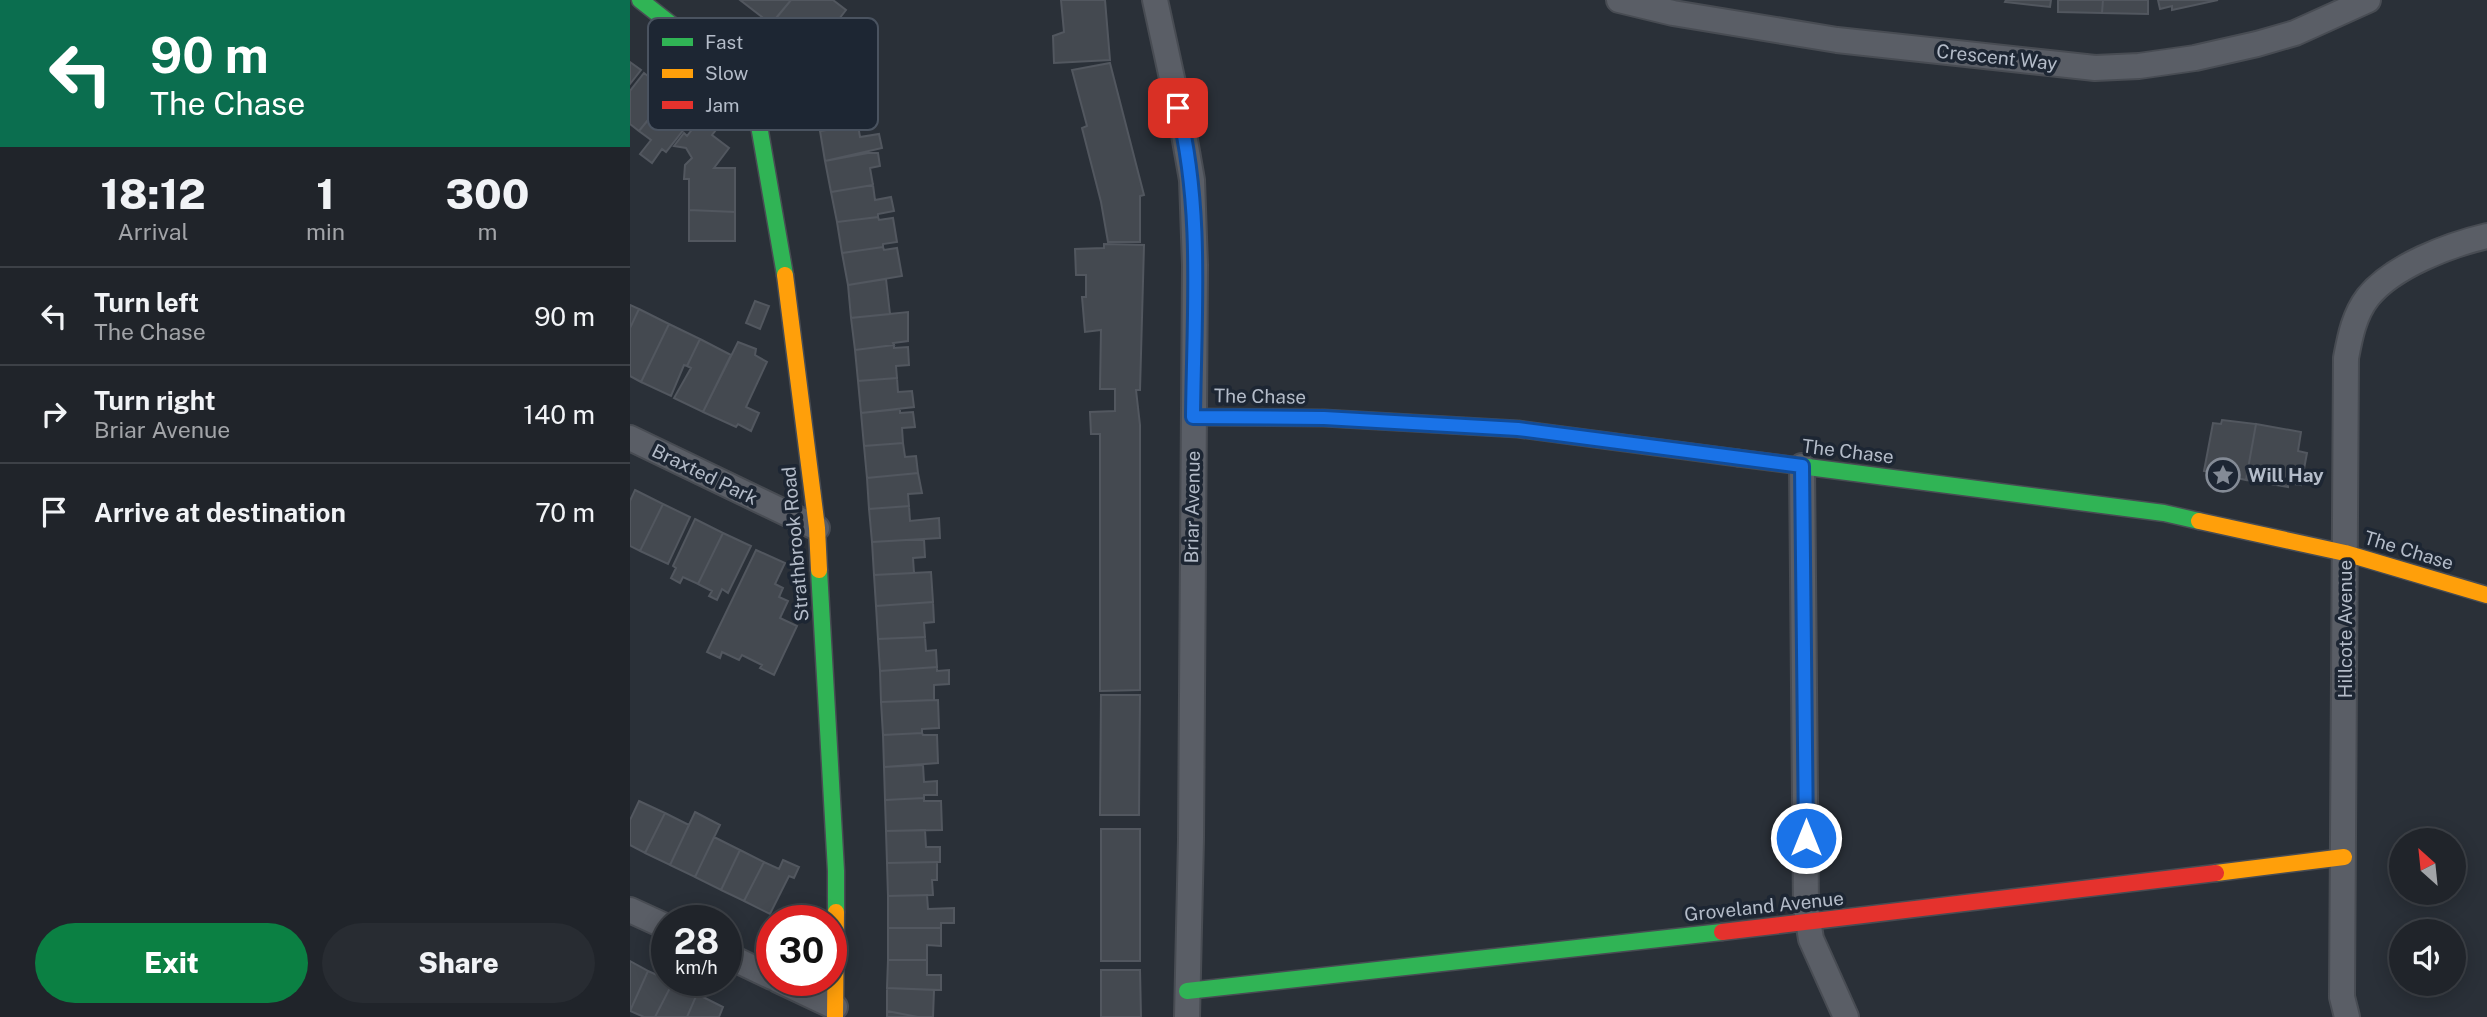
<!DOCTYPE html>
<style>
:root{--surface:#20242a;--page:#282c32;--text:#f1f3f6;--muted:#a2a4a8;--line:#3d4147;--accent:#0b8043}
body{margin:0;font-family:"Public Sans",sans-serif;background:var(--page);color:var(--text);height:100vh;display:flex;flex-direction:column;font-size:26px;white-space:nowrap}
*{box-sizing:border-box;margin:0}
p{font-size:23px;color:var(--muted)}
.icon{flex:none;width:38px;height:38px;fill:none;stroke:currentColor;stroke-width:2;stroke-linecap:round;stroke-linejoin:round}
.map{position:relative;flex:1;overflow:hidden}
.panel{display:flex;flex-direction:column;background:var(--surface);width:630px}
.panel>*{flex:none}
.top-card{background:#0b6e4f;color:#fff;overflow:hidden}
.needle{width:46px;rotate:333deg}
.fabs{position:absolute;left:1759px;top:828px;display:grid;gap:14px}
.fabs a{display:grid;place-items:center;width:77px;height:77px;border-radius:50%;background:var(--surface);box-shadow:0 4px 18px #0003,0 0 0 2px var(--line);font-size:35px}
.speed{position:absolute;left:21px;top:905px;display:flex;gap:14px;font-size:35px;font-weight:700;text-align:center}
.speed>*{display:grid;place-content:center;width:91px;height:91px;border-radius:50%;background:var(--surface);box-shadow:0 4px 18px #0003,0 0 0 2px var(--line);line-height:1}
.speed small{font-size:18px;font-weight:400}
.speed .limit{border:10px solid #d22;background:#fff;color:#111}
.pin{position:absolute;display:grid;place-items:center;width:60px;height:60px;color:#fff;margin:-30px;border-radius:14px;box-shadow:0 4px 10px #0006}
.me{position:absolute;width:77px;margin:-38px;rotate:0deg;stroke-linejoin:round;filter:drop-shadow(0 0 5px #0008)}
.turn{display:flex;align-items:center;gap:24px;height:147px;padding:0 35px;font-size:32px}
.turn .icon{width:91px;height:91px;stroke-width:2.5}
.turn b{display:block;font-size:49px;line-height:60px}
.eta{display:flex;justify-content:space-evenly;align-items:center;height:119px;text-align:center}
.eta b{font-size:42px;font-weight:800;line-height:49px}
.button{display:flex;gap:14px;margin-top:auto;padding:14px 35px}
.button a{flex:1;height:80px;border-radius:42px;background:var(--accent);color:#fff;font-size:28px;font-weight:800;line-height:80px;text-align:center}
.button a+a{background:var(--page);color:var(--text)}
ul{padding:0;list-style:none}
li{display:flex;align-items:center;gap:21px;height:98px;padding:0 35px;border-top:2px solid var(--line)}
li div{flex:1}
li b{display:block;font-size:26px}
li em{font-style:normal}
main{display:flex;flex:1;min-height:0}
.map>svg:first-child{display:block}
.building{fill:#444950;stroke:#52575f;stroke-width:2}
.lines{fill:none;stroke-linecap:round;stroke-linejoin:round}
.street-casing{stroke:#484c53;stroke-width:28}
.fast-casing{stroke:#484c53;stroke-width:19}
.slow-casing{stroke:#484c53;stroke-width:19}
.jam-casing{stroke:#484c53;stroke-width:19}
.street{stroke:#5a5e66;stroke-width:24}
.fast{stroke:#30b455;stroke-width:16}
.slow{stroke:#ff9f0a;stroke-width:16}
.jam{stroke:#e5322d;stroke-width:16}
.route-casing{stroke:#114b97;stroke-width:18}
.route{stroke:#1a73e8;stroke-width:12}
.labels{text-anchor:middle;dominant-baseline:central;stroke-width:7;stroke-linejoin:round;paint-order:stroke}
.street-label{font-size:19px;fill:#b4bcc9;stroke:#1d2633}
.poi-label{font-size:19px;font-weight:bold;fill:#b4bcc9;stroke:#1d2633;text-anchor:start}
.key{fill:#1d2633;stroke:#4a5360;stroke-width:2}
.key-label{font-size:19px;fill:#b4bcc9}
</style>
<main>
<section class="panel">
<div class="top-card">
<div class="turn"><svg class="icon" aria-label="left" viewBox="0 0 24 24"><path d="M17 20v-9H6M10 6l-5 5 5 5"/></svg><div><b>90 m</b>The Chase</div></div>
</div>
<div class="eta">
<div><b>18:12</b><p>Arrival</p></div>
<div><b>1</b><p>min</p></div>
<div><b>300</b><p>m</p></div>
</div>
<ul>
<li><svg class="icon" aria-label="left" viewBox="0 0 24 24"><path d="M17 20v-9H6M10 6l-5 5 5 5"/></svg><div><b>Turn left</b><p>The Chase</p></div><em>90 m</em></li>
<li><svg class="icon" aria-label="right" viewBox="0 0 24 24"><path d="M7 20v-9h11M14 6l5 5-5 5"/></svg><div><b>Turn right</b><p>Briar Avenue</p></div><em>140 m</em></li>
<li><svg class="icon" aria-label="arrive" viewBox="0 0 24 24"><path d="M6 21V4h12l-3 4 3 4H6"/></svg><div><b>Arrive at destination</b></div><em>70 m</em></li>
</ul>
<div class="button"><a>Exit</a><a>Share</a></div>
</section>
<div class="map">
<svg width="1857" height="1017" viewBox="0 0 1857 1017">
<rect width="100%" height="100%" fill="#2a3038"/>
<!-- building -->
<path class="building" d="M110 0H161L141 24Z
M161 0H203L216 10 181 55 152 33 158 25 147 17Z
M431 0H475L480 60 424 63 423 36 434 32Z
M1376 0H1421L1420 7 1375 2Z
M1428 0H1473L1472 13 1428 12Z
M1473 0H1518V14L1472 13Z
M1528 0H1588L1542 10V6L1530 9Z
M0 62 11 70 0 84Z
M480 63 514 195 510 196V242H478L471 202 452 128 457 126 442 70Z
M14 73 40 93 9 131 0 124V91Z
M223 91 228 125 190 131 184 99Z
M40 93 66 114 36 152 32 149 22 163 10 154 21 140 9 131Z
M71 118 86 130 82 135 99 148 84 168H105V212L59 210V179H54L55 165 62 158 56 148 44 146 54 133 57 136Z
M228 125 230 137 249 134 252 148 195 161 190 131Z
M238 153H248L250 166 240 168 243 185 201 192 195 161Z
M243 185 245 200 261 197 264 211 248 214V217L207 222 201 192Z
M59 210 105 212V241H59Z
M248 217 249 220 263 218 267 242 253 244V247L212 253 207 222Z
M474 244 514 245 510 390H506L510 425V690L470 691V434H461L460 412 485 411V389H470L471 330 455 332 452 297H456V275H446L445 249 474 248Z
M253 247 254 250 267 248 272 276 218 285 212 253Z
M256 279 260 314 221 318 218 285Z
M125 301 139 306 130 329 116 323Z
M0 305 9 309 0 328Z
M9 309 39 324 11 382 0 376V328Z
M278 312V341L263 343 264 345 225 350 221 318Z
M39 324 70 339 57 366 54 365 41 396 11 382Z
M70 339 101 355 73 412 44 398 61 368 57 366Z
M108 342 126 349 125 355 137 362 116 407 129 413 121 431 108 424 106 427 73 412Z
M264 345V348L278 347 279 365 266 366 267 378 228 381 225 350Z
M267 378 268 392 282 391 284 407 231 413 228 381Z
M270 409V413L283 412 285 427 272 428 273 443 234 446 231 413Z
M1592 420 1626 424 1616 480 1574 471 1583 423 1591 424Z
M1626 424 1671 432 1668 451 1677 453 1671 485 1658 483V487L1616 480Z
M273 443 275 457 286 456 288 473 237 478 234 446Z
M288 473 292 493 278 494 279 506 239 509 237 478Z
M5 490 33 504 10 551 0 546V501Z
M33 504 60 517 38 564 10 551Z
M279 506 280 521 309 518 310 538 242 542 239 509Z
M65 519 93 533 68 584 53 577 50 583 41 578 46 568 43 566Z
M93 533 121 546 98 593 92 589 87 600 79 596 82 591 68 584Z
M294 539 295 557 283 558 284 573 244 575 242 542Z
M126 550 155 563 145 584 153 588 149 597 158 601 150 618 167 626 144 675 130 668 132 665 112 655 109 660 92 652 90 658 77 652Z
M301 572 303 602 246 606 244 575Z
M303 602 304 622 294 623 295 637 248 639 246 606Z
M295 637 296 651 306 650 307 667 250 671 248 639Z
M307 667V671L319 670V684L304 685V700L251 702 250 671Z
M471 695H510L509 815H470Z
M308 700 309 728 292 729V733L253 735 251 702Z
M292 733 293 735H307L308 763 254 767 253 735Z
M293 765 294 782 307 781V795H294V798L255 800 254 767Z
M294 798V801H311L312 830 256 831 255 800Z
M9 801 35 813 15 853 0 845V820Z
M65 812 90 825 65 877 40 865Z
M35 813 59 825 40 865 15 853Z
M471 829H510V961H471Z
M295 830 296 847H310V862L257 863 256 831Z
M84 837 110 850 91 890 65 877Z
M110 850 134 862 114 901 91 890Z
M153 860 169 867 164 878 159 876 140 914 114 901 134 862 149 869Z
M307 862V880H302L303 895 258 896 257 863Z
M297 895 298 909 324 908V923H311V928H258V896Z
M258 928H311V946L297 945V960H258Z
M258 960H297V975H311V990L257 988Z
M0 961 18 971 0 1011Z
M471 970H510L511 1017H471Z
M18 971 43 982 25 1017H14L0 1011Z
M43 982 67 994 57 1017H25Z
M257 988 304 990 303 1017H288L257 1011Z
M67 994 93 1007 89 1017H57Z
M257 1011 288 1017H257Z"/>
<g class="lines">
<defs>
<path id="street" d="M525 0 553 129 562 180 565 265 561 839 557 1017
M989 0 1043 13 1207 40 1465 68 1509 66 1565 58 1627 44 1665 33 1738 0
M0 438 187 528
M1172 466 1176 908 1181 939 1216 1017
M0 910 37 927
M96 955 142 977
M148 980 205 1007
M1717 1017 1712 997 1716 358C1720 337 1724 315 1738 297 1763 266 1819 245 1857 236"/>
<path id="fast" d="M10 0 107 76 120 93 127 114 155 275
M1108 458 1534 513 1569 521
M189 570 206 871V912
M557 991 1092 932"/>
<path id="slow" d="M155 275 187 528 189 570
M563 417 694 418 888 429 1108 458
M1569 521 1715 553 1857 595
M1586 873 1714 857
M205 1017 206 912"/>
<path id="jam" d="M1092 932 1586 873"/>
</defs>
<!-- street casing -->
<use href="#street" class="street-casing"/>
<!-- fast casing -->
<use href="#fast" class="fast-casing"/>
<!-- slow casing -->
<use href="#slow" class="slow-casing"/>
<!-- jam casing -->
<use href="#jam" class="jam-casing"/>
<!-- street -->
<use href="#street" class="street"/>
<!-- fast -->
<use href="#fast" class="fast"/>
<!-- slow -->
<use href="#slow" class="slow"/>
<!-- jam -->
<use href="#jam" class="jam"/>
</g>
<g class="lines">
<defs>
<path id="route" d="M548 108C573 209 564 314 563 417L694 418 888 429 1172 466 1176 838"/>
</defs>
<!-- route casing -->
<use href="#route" class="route-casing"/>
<!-- route -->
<use href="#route" class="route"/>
</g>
<!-- icons -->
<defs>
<symbol id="sight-ring" viewBox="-11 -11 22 22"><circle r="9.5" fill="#1d2633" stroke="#848b96" stroke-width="1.5"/><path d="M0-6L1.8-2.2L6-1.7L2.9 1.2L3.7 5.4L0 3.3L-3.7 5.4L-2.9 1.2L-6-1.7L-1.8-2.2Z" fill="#848b96"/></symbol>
</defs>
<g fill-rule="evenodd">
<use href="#sight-ring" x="1574" y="456" width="38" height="38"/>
</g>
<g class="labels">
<!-- street labels -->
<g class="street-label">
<text transform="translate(1367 57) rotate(6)">Crescent Way</text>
<text transform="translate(630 396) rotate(1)">The Chase</text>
<text transform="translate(1218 451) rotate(7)">The Chase</text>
<text transform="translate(75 474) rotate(26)">Braxted Park</text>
<text transform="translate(562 507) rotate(-89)">Briar Avenue</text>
<text transform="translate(165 544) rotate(-95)">Strathbrook Road</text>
<text transform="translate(1779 550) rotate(17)">The Chase</text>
<text transform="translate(1715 629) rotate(-90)">Hillcote Avenue</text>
<text transform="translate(1134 906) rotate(-6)">Groveland Avenue</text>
</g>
<!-- poi labels -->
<g class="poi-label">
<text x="1618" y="475">Will Hay</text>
</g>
</g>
<!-- legend -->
<rect x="18" y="18" width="230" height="112" rx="10" class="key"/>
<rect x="32" y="38" width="31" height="8" fill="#30b455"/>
<rect x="32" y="69" width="31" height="9" fill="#ff9f0a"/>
<rect x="32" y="101" width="31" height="8" fill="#e5322d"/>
<g class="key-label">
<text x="75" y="49">Fast</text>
<text x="75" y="80">Slow</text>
<text x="75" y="112">Jam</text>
</g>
</svg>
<div class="fabs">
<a><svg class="needle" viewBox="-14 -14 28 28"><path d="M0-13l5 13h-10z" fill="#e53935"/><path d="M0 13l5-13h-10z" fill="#a2a4a8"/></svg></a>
<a><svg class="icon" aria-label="sound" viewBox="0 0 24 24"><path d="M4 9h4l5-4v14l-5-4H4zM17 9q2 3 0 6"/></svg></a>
</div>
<div class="speed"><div>28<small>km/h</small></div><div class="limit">30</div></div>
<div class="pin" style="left:548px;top:108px;background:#d93025"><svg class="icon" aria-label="arrive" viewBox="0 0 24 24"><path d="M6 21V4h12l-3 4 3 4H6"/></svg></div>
<svg class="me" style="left:1176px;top:838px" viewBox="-20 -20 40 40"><circle r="17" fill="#1a73e8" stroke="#fff" stroke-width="3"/><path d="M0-11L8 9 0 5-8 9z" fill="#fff"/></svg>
</div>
</main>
